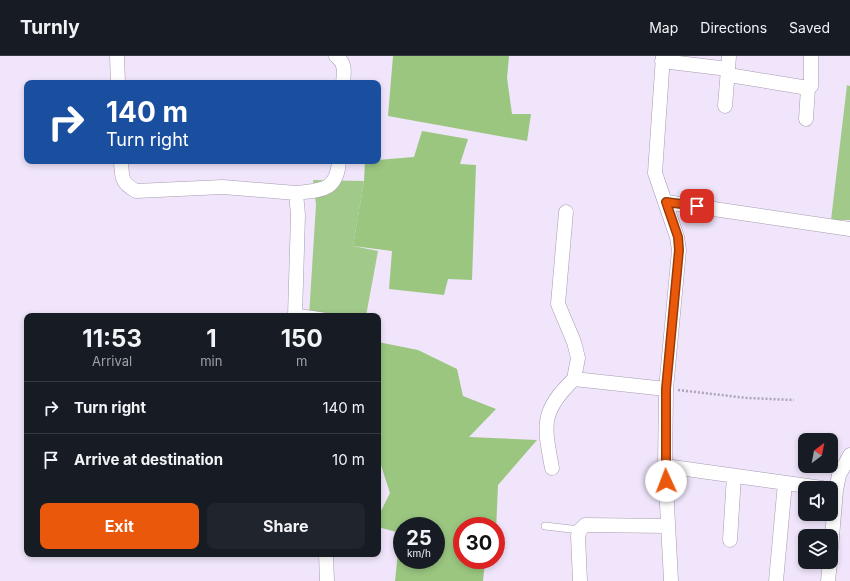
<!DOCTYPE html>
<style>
:root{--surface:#171b24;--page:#20242c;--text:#f1f3f6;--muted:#9ea1a6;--line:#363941;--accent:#ea580c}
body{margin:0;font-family:Inter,sans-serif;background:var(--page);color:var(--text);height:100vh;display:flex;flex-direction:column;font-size:15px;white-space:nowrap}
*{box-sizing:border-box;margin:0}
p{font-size:13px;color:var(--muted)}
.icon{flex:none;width:22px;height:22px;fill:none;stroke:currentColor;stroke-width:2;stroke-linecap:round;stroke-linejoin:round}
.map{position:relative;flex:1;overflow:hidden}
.drawer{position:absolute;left:24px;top:257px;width:357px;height:244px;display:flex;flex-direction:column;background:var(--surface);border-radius:8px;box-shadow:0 2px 6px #0003}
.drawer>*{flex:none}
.banner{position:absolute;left:24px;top:24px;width:357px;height:84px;border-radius:8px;box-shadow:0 2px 6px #0003;background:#1a4fa0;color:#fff;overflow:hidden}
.needle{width:26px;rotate:32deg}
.buttons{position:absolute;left:798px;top:377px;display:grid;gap:8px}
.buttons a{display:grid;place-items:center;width:40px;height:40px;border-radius:8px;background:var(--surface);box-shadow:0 2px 6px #0003;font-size:20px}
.speed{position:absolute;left:393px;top:461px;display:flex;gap:8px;font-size:20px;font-weight:700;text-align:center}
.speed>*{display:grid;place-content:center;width:52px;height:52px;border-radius:50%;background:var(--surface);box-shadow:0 2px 6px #0003;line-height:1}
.speed small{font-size:10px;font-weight:400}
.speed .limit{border:6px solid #d22;background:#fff;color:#111}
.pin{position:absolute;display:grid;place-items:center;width:34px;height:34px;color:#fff;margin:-17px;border-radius:8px;box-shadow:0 2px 6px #0006}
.me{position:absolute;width:44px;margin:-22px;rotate:358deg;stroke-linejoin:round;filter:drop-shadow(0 0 3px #0008)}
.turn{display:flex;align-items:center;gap:14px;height:84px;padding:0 16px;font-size:18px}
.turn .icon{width:52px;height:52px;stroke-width:2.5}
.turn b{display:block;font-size:28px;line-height:34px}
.eta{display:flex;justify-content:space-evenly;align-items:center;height:68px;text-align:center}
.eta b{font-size:24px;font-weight:700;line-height:28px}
.cta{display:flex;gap:8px;margin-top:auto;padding:8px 16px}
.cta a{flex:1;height:46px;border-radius:8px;background:var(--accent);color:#fff;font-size:16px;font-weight:700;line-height:46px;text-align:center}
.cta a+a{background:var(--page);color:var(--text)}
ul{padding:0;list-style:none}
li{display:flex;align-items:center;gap:12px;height:52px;padding:0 16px;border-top:1px solid var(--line)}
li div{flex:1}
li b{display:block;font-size:15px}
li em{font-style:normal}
header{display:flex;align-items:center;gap:24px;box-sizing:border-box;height:56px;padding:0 20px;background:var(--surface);border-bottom:1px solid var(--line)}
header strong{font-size:19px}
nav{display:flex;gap:22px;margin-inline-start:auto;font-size:14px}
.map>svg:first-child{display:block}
.green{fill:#a1c989}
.forest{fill:#9ac680;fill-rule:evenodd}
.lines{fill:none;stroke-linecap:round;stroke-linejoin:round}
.service-casing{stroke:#a69bb0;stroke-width:8}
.minor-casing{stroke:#a69bb0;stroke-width:15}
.path{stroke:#ada4b5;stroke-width:2.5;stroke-dasharray:2 2;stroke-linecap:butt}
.service{stroke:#fff;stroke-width:7}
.minor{stroke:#fff;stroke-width:14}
.route-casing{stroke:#983908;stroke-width:10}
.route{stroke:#ea580c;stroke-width:7}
</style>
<header>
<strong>Turnly</strong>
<nav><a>Map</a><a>Directions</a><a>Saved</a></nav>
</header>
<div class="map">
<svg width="850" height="525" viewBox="0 0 850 525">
<rect width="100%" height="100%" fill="#f0e5fb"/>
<!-- green -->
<path class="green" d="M847 29 850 30V164H831Z
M313 124 364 125 353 190 378 195 366 260H309L316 149Z"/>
<!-- forest -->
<path class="forest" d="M393 0H509L507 22 512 58H531L527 85 388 60Z
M422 75 468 83 460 108 476 109 472 224 448 223 444 239 389 233 392 195 353 190 364 125 365 105 414 101Z
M378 286 418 294 457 313 463 340 496 353 469 381 537 384 498 429 496 475V470H462V504H485L483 525H395L400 477 378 471V461L390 437 378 400ZM402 470H436V504H402Z"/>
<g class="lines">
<defs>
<path id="service" d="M295 256 323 260
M545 470 580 474"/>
<path id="minor" d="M117 0 118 27
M336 0C346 7 344 16 343 27
M663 0 655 117 677 181 679 194 666 333 665 410 671 525
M662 5 728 13 729 0
M729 19 808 32 811 30V0
M725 50 728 13
M806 63 808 32
M121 105C122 121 121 127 136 135L223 131 296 137 298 159 295 260
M296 137C320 134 337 136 339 105
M666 146 850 173
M566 156 558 248 574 286 578 302 574 323
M665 410 822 432
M552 412C544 369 540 356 574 323L666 333
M831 433 836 434 831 493
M836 434 839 419 850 399
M730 484 734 420
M326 498 327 525
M580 525 578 480 580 474 585 469 668 470
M776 525 785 427
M828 525 830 506"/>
</defs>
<!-- service casing -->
<use href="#service" class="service-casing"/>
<!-- minor casing -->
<use href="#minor" class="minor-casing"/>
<!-- path -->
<path class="path" d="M678 334 747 342 794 344"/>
<!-- service -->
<use href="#service" class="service"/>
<!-- minor -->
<use href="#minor" class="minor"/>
</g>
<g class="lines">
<defs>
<path id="route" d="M666 425V333L679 194 678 181 666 146 697 150"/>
</defs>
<!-- route casing -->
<use href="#route" class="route-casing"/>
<!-- route -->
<use href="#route" class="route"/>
</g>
</svg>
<div class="buttons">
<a><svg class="needle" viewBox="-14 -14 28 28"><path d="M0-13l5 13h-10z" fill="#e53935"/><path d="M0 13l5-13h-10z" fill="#9ea1a6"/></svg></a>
<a><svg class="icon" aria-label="sound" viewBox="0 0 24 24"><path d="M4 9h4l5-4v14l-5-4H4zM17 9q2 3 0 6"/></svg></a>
<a><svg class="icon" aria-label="layers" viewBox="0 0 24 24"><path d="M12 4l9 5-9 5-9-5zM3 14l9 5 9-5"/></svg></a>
</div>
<div class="speed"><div>25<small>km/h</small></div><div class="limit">30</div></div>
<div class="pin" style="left:697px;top:150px;background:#d93025"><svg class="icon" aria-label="arrive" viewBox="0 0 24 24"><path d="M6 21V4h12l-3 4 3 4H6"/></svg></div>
<svg class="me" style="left:666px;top:425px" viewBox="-20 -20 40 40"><circle r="19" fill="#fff"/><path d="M0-13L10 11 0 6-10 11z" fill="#ea580c"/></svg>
<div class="banner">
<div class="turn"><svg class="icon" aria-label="right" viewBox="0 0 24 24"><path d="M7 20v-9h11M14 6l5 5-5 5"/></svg><div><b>140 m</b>Turn right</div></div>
</div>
<section class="drawer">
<div class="eta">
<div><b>11:53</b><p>Arrival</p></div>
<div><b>1</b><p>min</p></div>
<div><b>150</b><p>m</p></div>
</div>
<ul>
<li><svg class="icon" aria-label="right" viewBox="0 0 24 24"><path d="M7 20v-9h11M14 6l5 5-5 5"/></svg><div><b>Turn right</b></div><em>140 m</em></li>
<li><svg class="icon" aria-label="arrive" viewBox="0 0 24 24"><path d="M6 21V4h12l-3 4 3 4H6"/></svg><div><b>Arrive at destination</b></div><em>10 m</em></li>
</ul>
<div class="cta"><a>Exit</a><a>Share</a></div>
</section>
</div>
